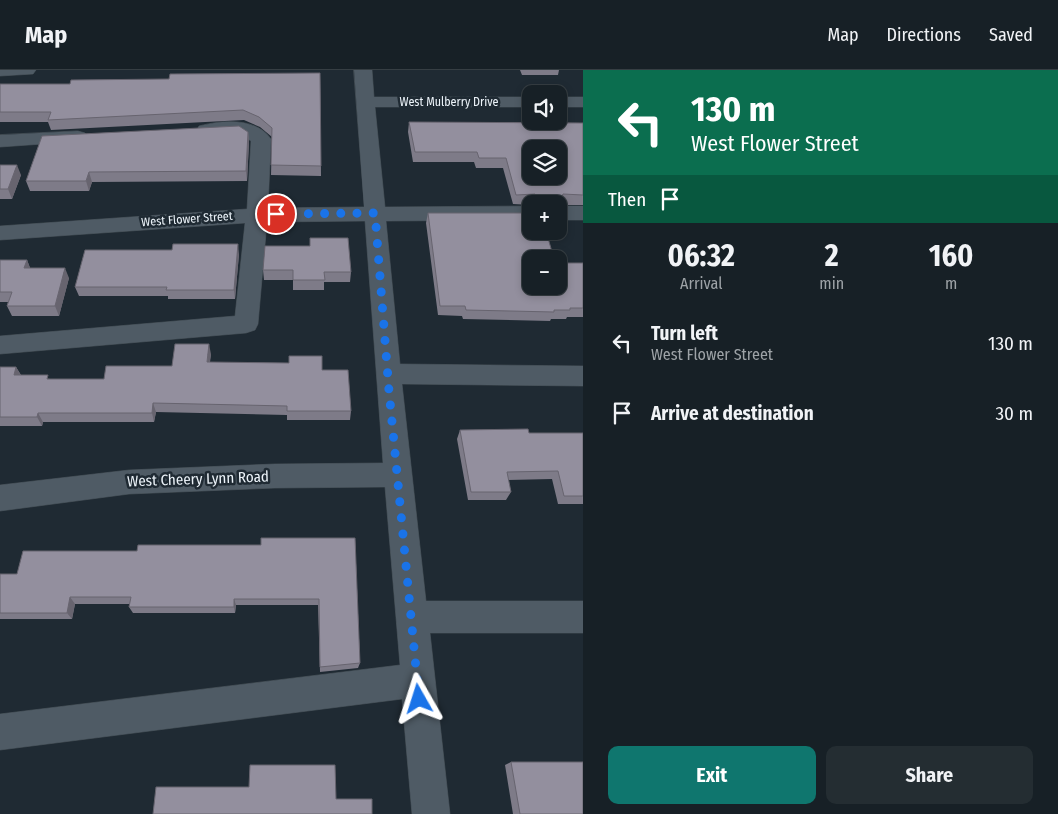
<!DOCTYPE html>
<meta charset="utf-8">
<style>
:root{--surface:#172026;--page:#242d32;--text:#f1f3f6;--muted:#9ea3a7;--line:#363e43;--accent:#0f766e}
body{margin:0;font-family:"Fira Sans Condensed",sans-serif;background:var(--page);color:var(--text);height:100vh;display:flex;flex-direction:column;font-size:19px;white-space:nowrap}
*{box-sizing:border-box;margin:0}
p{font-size:16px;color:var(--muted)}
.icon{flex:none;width:28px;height:28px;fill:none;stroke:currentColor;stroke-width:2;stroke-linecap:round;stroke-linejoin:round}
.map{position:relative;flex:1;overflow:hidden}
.panel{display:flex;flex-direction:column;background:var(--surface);width:475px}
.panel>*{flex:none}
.guide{background:#0b6e4f;color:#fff;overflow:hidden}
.controls{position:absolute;left:522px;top:15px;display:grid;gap:10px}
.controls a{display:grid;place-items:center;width:45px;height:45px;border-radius:10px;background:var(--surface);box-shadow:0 2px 8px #0003,0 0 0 1px var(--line);font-size:25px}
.pin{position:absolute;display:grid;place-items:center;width:42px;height:42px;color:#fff;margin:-21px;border:2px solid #fff;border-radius:50%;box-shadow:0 1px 5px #0007}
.me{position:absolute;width:55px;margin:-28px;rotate:354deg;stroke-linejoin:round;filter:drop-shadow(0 0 4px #0008)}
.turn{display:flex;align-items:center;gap:18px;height:105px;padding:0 25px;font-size:22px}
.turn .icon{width:65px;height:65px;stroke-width:2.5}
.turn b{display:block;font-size:35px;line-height:42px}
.then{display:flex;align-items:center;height:48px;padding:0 25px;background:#0003;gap:10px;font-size:19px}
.eta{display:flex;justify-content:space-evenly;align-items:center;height:85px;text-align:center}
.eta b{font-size:30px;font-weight:700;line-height:35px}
.primary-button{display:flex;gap:10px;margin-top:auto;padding:10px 25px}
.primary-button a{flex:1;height:58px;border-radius:10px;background:var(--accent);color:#fff;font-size:20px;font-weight:700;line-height:58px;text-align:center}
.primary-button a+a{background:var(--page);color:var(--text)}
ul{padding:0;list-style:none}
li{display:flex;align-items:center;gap:15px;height:70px;padding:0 25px}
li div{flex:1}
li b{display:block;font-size:19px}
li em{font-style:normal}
header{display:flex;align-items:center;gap:30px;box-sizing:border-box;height:70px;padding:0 25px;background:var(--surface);border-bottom:1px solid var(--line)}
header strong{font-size:24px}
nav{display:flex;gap:28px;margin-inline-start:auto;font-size:18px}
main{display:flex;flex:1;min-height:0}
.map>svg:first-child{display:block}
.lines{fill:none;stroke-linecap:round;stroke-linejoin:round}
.minor-casing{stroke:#3f4950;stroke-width:1}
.minor{fill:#4f5b65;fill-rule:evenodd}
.wall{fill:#7e7b88}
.shaded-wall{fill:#67646f}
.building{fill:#938f9e;stroke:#67646f;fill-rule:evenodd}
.route{stroke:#1a73e8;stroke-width:9;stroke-dasharray:0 16.2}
.labels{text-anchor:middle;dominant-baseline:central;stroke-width:5;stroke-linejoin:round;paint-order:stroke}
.far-street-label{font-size:12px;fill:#ecf3f9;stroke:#1f2a33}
.street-label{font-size:15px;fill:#ecf3f9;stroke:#1f2a33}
</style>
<header>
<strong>Map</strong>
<nav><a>Map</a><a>Directions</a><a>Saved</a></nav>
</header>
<main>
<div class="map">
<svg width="583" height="744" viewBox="0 0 583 744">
<rect width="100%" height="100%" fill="#1f2a33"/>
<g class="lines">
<defs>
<path id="minor" d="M0 0H36L33 4 0 6Z
M354 0H372L374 27H531V37H375L385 137 531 136V150L386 151 400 294 583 296V316L402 314 426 531H583V563H430L450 744H412L402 629 0 680V644L400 595 385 417 275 418 129 424 0 441V415L129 400 275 394 383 393 365 151 267 152 258 254 255 260 246 263 0 284V266L235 246 245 153 0 170V156L247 139 251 71 240 64 206 66 199 64 197 60 199 56C222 50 256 47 271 69L268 138 364 137Z
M559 27H583V37H559Z
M78 61 85 63 88 67 85 71 0 77V65Z
M559 136H583V150H559Z"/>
</defs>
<!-- minor casing -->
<use href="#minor" class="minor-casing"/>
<!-- minor -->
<use href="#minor" class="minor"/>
</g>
<!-- wall -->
<path class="wall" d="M520 0H559L558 5H522Z
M320 3 321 106 271 105 272 67 260 57 244 50 51 60 48 52H0V14H70L169 9Z
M409 52 583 53V135H559V134H531V135L513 134 503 98H476L474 92H413L408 62Z
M248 62 249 72 247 111 92 112 89 121H30L26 111Z
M0 95 21 105 12 129H0Z
M428 143 531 216 583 193V247H567L566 249H551L550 251 463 249 462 246 438 245 426 153Z
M310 168 351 202 350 212H324V220H293V210H264L263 200 310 176Z
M239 184 235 229H168V226H79L75 217Z
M0 190H27L30 198 69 208 59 246H12L7 236 8 232H0Z
M211 284 210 292 322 300 351 341 350 350H287V345L156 342 154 352H43L42 356H0V297H16L21 305 50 309H104L172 296Z
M460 360 529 363H583V434H558L552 409 508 410 511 422 506 430H468L457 369Z
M355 468 360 593 358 598 320 602 318 535H236L235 543H133L129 537 130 534H75L72 549H0V504H17L137 481 261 475Z
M511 692 583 744H513L505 695Z"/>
<!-- shaded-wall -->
<path class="shaded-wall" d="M248 62 249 72 247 111 246 101Z
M17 95 21 105 12 129 8 119Z
M89 102 92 112 89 121 86 111Z
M238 174 239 184 235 229 234 220Z
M27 190 31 200 24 198Z
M65 198 69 208 59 246 55 236Z
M209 274 211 284 208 301 207 292Z
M16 297 22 307 14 305Z
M153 333 156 342 154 352 152 343Z
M38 343 43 352 42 356 37 347Z
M70 527 75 534 72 549 67 543Z
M234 529 236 535 235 543 234 537Z"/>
<!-- building -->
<path class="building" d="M320 3 321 96 271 95 272 58 259 47 243 40 48 50 51 42H0V14H70L71 10 169 9 170 4Z
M409 52 583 53V125L563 124 561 128H536L535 124 516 125 506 88H479L477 82H415ZM531 79H559V106H531Z
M239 56 248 62 246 101 89 102 86 111H26L42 66Z
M0 95H17L8 119H0Z
M428 143H531V161H546L554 189H531V216H559V193H583V238H570V240H554V242L466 240 465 236H440Z
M310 168H348L351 202H324L325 210H293V200H263L265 176H310Z
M173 174H238L234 220H166L167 217H75L85 180H172Z
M0 190H27L24 198H65L55 236H7L12 222H0Z
M175 274H209L207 292 289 293V286H322V300H348L351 341H287V336L153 333 152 343H38L37 347H0V297H16L14 305H48L47 309H104L106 296H172Z
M528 359 529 363H583V426H564L558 401 507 402 511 422H471L460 360Z
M261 468H355L360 593 320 597 319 529H234V537H129L131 527H70L67 543H0V504H17L23 481H137L138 475H261Z
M511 692H583V744H520Z
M250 695H335L336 729H372V744H153L156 717H249Z"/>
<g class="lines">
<!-- route -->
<path class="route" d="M276 144 375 143 389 321 419 629"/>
</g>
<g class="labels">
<!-- far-street labels -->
<g class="far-street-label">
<text x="449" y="32">West Mulberry Drive</text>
<text transform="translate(187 149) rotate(-4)">West Flower Street</text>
</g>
<!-- street labels -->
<g class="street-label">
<text transform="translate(198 409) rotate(-2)">West Cheery Lynn Road</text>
</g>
</g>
</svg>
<div class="controls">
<a><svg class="icon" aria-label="sound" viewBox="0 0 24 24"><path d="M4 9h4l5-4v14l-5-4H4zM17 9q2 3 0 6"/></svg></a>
<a><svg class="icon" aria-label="layers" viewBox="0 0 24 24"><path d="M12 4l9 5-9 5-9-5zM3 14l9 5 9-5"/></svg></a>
<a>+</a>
<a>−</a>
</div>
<div class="pin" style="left:276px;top:144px;background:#d93025"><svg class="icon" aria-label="arrive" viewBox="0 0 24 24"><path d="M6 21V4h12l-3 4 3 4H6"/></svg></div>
<svg class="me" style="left:419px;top:629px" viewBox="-20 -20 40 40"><path d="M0-17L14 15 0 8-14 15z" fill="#1a73e8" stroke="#fff" stroke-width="4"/></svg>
</div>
<section class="panel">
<div class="guide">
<div class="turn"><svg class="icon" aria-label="left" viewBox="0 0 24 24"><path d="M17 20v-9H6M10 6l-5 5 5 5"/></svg><div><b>130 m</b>West Flower Street</div></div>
<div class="then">Then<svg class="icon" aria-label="arrive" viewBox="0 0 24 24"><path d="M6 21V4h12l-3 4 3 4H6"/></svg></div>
</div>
<div class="eta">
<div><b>06:32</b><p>Arrival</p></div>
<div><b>2</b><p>min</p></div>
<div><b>160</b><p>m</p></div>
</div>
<ul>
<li><svg class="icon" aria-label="left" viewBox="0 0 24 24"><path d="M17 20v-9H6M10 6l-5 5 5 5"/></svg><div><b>Turn left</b><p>West Flower Street</p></div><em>130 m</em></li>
<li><svg class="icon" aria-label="arrive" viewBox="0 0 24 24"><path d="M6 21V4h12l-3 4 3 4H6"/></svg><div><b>Arrive at destination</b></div><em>30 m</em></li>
</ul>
<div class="primary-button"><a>Exit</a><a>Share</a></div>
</section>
</main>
